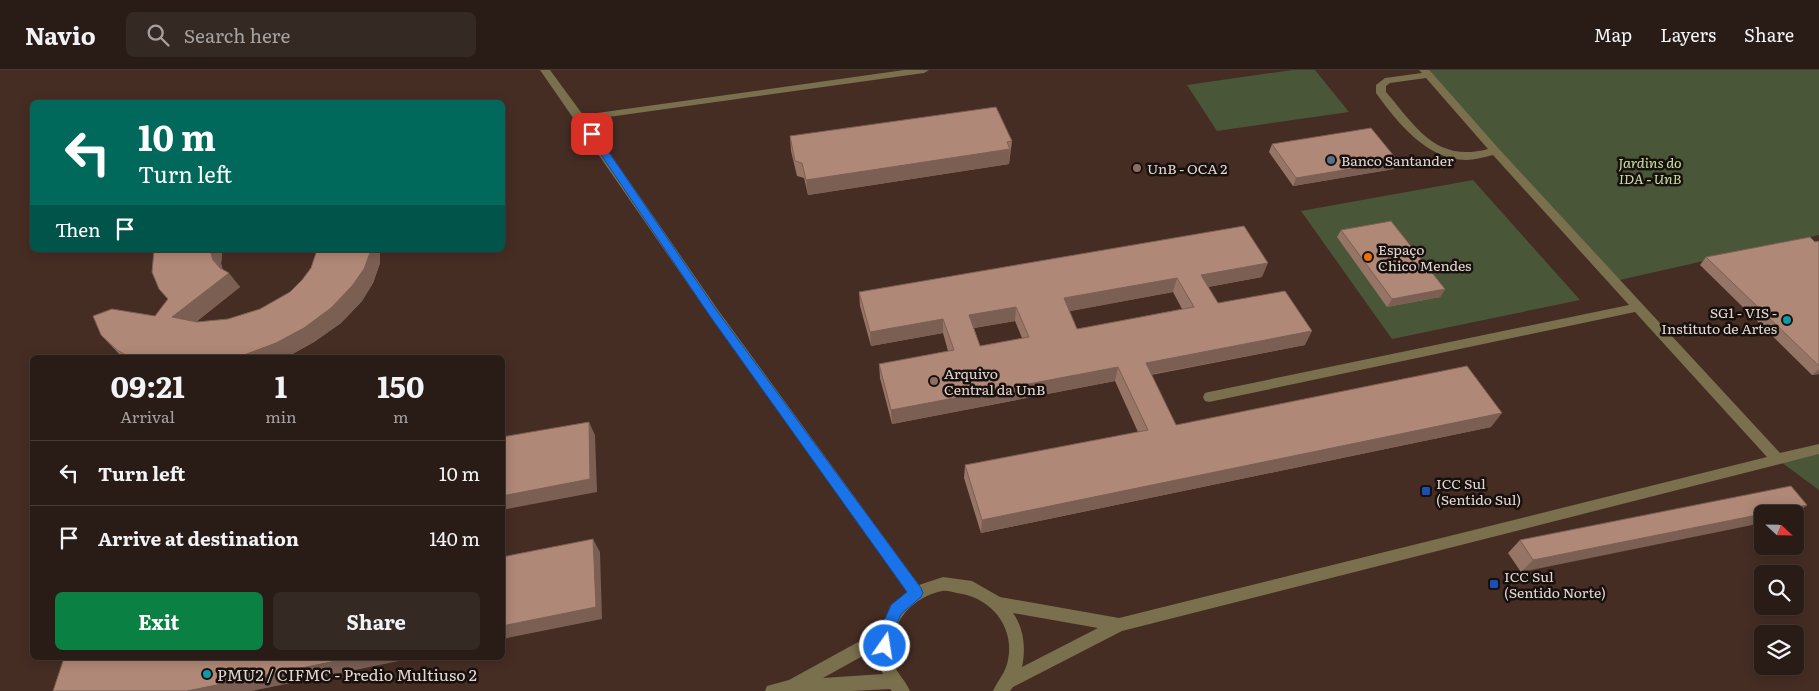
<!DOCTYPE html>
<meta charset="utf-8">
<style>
:root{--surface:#291c16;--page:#352923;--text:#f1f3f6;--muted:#a5a1a1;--line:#453a35;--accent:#0b8043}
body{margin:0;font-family:Literata,serif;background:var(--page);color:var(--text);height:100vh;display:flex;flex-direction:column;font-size:19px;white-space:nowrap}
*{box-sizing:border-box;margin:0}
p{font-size:16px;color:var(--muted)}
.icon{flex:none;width:28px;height:28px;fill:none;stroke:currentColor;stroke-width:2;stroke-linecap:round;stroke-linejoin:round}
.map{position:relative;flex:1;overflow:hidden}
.side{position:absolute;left:30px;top:285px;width:475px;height:305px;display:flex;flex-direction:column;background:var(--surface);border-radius:8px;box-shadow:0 2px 12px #0003,0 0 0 1px var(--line)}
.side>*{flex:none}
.hud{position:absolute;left:30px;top:30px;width:475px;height:152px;border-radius:8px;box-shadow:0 2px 12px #0003,0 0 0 1px var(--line);background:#00695c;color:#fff;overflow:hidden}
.needle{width:32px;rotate:112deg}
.buttons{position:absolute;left:1754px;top:435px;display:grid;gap:10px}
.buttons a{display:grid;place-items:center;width:50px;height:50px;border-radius:8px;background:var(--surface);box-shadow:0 2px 12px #0003,0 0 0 1px var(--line);font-size:25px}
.pin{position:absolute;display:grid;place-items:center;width:42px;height:42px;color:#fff;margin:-21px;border-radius:10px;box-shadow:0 2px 8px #0006}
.me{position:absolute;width:55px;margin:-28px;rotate:13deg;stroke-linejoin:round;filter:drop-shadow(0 0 4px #0008)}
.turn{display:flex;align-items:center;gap:18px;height:105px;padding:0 25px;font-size:22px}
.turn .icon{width:65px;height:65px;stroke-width:2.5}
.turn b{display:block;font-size:35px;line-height:42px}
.then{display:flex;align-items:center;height:48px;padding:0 25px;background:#0003;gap:10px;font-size:19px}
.eta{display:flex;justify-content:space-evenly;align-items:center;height:85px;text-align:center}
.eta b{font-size:30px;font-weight:700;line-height:35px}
.cta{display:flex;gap:10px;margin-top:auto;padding:10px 25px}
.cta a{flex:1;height:58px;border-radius:8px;background:var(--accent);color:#fff;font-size:20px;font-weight:700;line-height:58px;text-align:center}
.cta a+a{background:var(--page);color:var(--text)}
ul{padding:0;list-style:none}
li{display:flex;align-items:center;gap:15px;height:65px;padding:0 25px;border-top:1px solid var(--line)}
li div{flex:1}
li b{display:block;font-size:19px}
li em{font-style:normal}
header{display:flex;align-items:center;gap:30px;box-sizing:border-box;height:70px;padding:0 25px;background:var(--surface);border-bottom:1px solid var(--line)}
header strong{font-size:24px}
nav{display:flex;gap:28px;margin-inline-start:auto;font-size:18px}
.search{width:350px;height:45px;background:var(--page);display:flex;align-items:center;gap:12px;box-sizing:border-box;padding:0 18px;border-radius:8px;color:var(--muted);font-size:19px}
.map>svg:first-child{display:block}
.built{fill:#452d24;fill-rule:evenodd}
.green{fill:#4a5638}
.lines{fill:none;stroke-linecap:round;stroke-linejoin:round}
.minor{fill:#7a704d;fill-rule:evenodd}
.wall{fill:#977566;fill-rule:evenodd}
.shaded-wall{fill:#7b5f53}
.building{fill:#b08877;stroke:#7b5f53;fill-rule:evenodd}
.route{fill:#1a73e8;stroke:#114b97}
.service-dot{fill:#5c6f8a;stroke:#18100d;stroke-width:2}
.education-dot{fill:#8d6e63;stroke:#18100d;stroke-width:2}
.food-dot{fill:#e8710a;stroke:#18100d;stroke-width:2}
.culture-dot{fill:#0f9aa8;stroke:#18100d;stroke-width:2}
.transit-dot{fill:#1a4fb4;stroke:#18100d;stroke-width:2}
.labels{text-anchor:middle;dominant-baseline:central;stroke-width:5;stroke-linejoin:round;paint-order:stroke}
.poi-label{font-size:14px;fill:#e2d6d1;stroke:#18100d;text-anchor:start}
.park-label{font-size:14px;font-style:italic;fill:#c7e0a3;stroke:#18100d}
.near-poi-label{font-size:16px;fill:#e2d6d1;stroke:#18100d;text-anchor:start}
</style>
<header>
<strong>Navio</strong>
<div class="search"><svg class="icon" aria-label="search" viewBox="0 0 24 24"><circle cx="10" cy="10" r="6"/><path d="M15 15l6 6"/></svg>Search here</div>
<nav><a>Map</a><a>Layers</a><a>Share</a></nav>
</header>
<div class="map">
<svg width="1819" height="621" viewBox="0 0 1819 621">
<rect width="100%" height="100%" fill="#37251d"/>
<!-- built -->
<path class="built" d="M0 0H1819V621H0ZM32 32H502V180H32ZM32 288H502V588H32ZM1762 444H1795V476H1762ZM1762 504H1795V536H1762ZM1762 564H1795V596H1762Z"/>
<!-- green -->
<path class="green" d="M1292 0H1315L1349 42 1217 61 1187 15Z
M1425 0H1819V165L1615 211Z
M1473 110 1580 230 1392 269 1301 141Z
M1819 379V420L1777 389Z"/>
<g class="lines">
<!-- minor -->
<path class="minor" d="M540 0H550L583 45 904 0H929L924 3 587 50 718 240 919 515 943 507 972 511 1000 527 1119 548 1767 387 1635 242 1209 332 1205 331 1203 327 1205 323 1209 322 1629 235 1493 85C1484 87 1475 90 1466 90 1427 90 1397 52 1376 23V15L1385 8 1422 3 1419 0H1429L1432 3 1499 79 1780 383 1819 374V384L1122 561 1013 617 1010 621H993C998 610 1006 602 1008 590 1015 556 990 527 957 523 952 522 946 520 942 521 911 527 887 556 892 588 894 601 905 609 910 621H892L890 619 852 621H765L767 616 789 610 880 560 891 535 907 522 710 246ZM1426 8 1488 79C1436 93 1416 57 1386 22V16L1390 13ZM1013 543 1098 558 1022 597C1026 578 1024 559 1013 543ZM877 578 876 588 883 604 823 608Z"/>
</g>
<!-- wall -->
<path class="wall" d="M790 66 1012 71 1009 94 808 125 804 108 797 106 791 81Z
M1272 74 1398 91 1394 99 1293 116 1269 82Z
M1244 156 1262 207 1208 217 1218 233 1305 275 1151 305 1176 355 1491 357 981 463 964 408 965 395 1138 362 1115 311 892 354 880 308 879 294 948 281 943 263 871 276 860 236 859 222ZM1173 222 1182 239 1077 259 1069 241ZM1015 251 1022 268 980 276 974 258Z
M1341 160 1445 219 1440 227 1387 237 1337 167Z
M1819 171V304L1812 305 1700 195 1706 187Z
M317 180H380V193L373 213 362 231 341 253 314 272 287 287 123 288 101 265 155 246 168 229 222 184 221 194 223 200 240 217 196 252 228 249 260 239 290 222 302 210 311 198Z
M1807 435 1795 444H1762L1521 502 1508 483 1520 470Z"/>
<!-- shaded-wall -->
<path class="shaded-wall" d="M1010 79 1009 94 808 125 806 110Z
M1398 91 1394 99 1293 116 1296 108Z
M210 180H224L222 184 221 194 224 204 213 190Z
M371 180H380V193L373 213 362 231 341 253 314 272 285 288H234Z
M1268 193 1262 207 1196 219 1201 205Z
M229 203 240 217 184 261 172 247Z
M1177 208 1173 222 1061 243 1064 228Z
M1445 219 1440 227 1387 237 1392 229Z
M1016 237 1015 251 968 259 969 245Z
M943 249V263L871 276 870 262Z
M1312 261 1305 275 1142 306 1146 293Z
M1118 297 1115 311 892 354 891 340Z
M1819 299V304L1812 305Z
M1502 343 1491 357 981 463 982 450Z
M589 352 595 365 597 422 502 440V426Z
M1807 435 1795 444H1762V453L1521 502 1533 490Z
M593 469 600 482 602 549 502 569V556Z
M351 588H414L252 621H187Z"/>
<!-- building -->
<path class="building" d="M996 37 1012 71 1007 72 1010 79 806 110 802 93 795 91 790 66Z
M1371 58 1398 91 1296 108 1272 74Z
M1391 151 1445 219 1392 229 1341 160Z
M1244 156 1268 193 1201 205 1218 233 1285 221 1312 261 1146 293 1176 355 1467 296 1502 343 982 450 965 395 1148 360 1118 297 891 340 879 294 954 280 943 249 870 262 859 222ZM1177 208 1194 237 1077 259 1064 228ZM1016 237 1029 267 980 276 969 245Z
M1810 167 1815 172 1819 171V296L1706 187Z
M154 180H210L213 190 220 198 229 203 172 247 197 252 228 249 260 239 290 222 302 210 311 198 317 180H371L364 199 352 216 331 238 304 258 276 273 244 285 234 288H131L117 280 101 265 93 246 112 239 155 246 168 229 159 219 152 202Z
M589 352 590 409 502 426V367Z
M1791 416 1807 435 1533 490 1520 470Z
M593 469 596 537 502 556V487Z
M64 588H351L187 621H53Z"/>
<!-- route -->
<path class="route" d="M592 61 595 62 717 241 921 518 923 523 921 527 901 544 892 565 889 581 885 583 880 581 878 565 891 535 907 522 710 246 587 64Z"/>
<!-- markers -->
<circle class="service-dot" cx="1331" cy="90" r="5"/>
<g class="education-dot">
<circle cx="1137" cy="98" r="5"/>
<circle cx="934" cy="311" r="5"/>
</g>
<circle class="food-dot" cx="1368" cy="187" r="5"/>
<g class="culture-dot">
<circle cx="1787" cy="250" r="5"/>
<circle cx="207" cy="604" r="5"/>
</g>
<g class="transit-dot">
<rect x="1421" y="416" width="10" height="10" rx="2.5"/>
<rect x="1489" y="509" width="10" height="10" rx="2.5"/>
</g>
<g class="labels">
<!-- poi labels -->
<g class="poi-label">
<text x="1341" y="90">Banco Santander</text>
<text x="1147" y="98">UnB - OCA 2</text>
<text x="1378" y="179">Espaço<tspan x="1378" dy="16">Chico Mendes</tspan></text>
<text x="1777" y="242" text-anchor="end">SG1 - VIS -<tspan x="1777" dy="16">Instituto de Artes</tspan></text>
<text x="944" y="303">Arquivo<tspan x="944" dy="16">Central da UnB</tspan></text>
<text x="1436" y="413">ICC Sul<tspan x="1436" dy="16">(Sentido Sul)</tspan></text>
<text x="1504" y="506">ICC Sul<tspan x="1504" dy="16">(Sentido Norte)</tspan></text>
</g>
<!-- park labels -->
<g class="park-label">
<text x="1650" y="92">Jardins do<tspan x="1650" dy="16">IDA - UnB</tspan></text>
</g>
<!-- near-poi labels -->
<g class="near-poi-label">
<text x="217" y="604">PMU2 / CIFMC - Predio Multiuso 2</text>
</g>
</g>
</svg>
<div class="buttons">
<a><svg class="needle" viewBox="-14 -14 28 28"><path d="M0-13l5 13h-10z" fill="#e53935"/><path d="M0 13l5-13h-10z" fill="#a5a1a1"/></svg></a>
<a><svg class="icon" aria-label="search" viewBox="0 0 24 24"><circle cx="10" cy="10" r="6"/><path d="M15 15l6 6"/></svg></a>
<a><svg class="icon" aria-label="layers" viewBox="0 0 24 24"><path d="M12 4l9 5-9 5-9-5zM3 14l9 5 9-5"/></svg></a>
</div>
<div class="pin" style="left:592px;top:64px;background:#d93025"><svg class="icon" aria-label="arrive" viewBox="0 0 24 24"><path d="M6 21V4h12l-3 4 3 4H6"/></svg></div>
<svg class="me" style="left:885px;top:576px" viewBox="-20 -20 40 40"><circle r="17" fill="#1a73e8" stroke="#fff" stroke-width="3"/><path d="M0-11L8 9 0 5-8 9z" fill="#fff"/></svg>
<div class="hud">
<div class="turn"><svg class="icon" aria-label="left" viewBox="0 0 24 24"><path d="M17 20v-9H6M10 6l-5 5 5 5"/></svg><div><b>10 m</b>Turn left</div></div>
<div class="then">Then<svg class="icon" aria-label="arrive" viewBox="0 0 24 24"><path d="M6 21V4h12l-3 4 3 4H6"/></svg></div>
</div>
<section class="side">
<div class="eta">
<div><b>09:21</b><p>Arrival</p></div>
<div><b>1</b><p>min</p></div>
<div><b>150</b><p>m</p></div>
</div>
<ul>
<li><svg class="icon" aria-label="left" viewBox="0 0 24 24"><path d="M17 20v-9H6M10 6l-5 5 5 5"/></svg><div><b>Turn left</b></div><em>10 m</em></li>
<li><svg class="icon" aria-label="arrive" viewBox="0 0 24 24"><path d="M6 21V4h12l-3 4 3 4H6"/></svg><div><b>Arrive at destination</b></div><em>140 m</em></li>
</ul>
<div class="cta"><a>Exit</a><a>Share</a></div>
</section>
</div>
